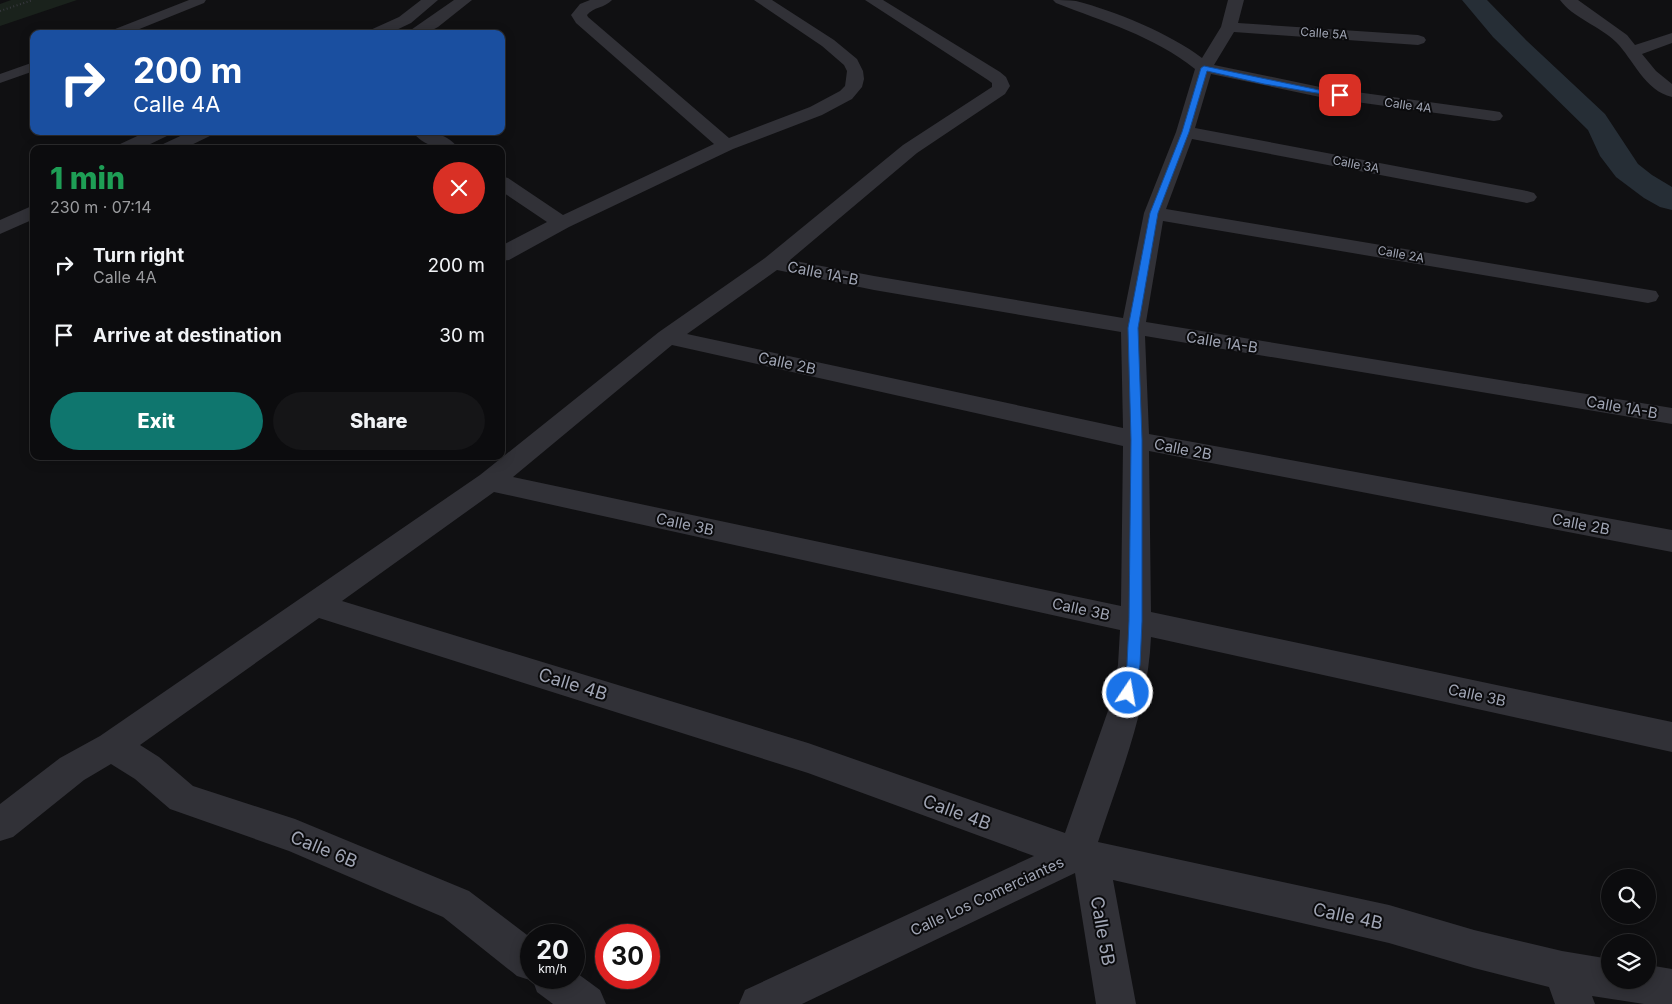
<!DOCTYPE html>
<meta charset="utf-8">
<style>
:root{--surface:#0c0c0e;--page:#151517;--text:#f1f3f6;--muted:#9a9b9e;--line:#2c2c2e;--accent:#0f766e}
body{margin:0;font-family:Inter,sans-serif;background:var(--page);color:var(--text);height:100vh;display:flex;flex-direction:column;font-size:19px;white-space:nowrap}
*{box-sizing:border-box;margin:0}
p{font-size:16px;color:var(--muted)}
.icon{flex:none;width:28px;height:28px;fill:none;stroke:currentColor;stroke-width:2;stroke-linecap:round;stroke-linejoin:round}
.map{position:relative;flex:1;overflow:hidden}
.details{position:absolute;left:30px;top:145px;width:475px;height:315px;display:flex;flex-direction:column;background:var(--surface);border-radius:10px;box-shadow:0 2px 12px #0003,0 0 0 1px var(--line)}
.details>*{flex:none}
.banner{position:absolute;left:30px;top:30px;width:475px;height:105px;border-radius:10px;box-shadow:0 2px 12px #0003,0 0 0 1px var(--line);background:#1a4fa0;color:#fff;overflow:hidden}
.buttons{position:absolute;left:1601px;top:869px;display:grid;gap:10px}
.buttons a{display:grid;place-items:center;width:55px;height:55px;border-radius:50%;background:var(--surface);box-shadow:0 2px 12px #0003,0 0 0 1px var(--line);font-size:25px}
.speed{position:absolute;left:520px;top:924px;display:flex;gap:10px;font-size:25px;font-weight:700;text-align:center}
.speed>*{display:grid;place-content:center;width:65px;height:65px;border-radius:50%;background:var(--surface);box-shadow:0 2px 12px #0003,0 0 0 1px var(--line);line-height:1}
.speed small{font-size:12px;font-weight:400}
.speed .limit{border:8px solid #d22;background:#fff;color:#111}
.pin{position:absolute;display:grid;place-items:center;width:42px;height:42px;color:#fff;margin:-21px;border-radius:10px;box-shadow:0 2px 8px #0006}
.me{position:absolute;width:55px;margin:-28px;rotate:12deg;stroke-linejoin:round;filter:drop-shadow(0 0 4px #0008)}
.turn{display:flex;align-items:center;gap:18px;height:105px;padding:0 20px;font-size:22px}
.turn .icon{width:65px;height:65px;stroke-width:2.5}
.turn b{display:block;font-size:35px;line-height:42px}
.round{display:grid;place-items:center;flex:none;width:52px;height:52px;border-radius:26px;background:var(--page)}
.overview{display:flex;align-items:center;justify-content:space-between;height:85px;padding:0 20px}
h1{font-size:30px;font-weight:800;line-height:38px;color:#1e9e55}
.button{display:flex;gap:10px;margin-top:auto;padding:10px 20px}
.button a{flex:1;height:58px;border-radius:30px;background:var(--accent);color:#fff;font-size:20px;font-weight:800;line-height:58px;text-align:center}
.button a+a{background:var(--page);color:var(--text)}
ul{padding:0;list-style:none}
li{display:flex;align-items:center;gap:15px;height:70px;padding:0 20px}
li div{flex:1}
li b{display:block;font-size:19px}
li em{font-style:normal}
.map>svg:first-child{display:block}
.green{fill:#1a221c}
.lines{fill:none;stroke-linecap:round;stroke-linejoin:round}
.canal{fill:#262e36;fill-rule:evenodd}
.path{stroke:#37383e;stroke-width:2;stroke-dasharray:1 2.5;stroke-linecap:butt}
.service{fill:#313137;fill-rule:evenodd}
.minor{fill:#313137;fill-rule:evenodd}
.route{fill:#1a73e8;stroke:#114b97}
.labels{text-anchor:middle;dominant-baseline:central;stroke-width:4;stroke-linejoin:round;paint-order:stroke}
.far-street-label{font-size:12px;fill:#a0a5b4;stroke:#0b0b0d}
.street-label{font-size:15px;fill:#a0a5b4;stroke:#0b0b0d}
.near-street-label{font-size:18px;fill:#a0a5b4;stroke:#0b0b0d}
</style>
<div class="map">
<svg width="1672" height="1004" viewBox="0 0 1672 1004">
<rect width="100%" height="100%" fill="#101012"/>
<!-- green -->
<path class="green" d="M11 0H77L0 26V4Z"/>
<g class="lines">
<!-- canal -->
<path class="canal" d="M1462 0H1487L1527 41 1605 114 1638 164 1652 175 1672 187V210L1660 207 1644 198 1616 177 1600 156 1588 130 1493 37Z"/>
<!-- path -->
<path class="path" d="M0 11 33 0"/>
<!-- service -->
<path class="service" d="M189 0H206L204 3 127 34H109L110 31Z
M34 62V71L0 83V74Z"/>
<!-- minor -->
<path class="minor" d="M421 0H438L411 23 388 34H366L368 31 399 17Z
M454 0H472L438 27 425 34H405Z
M590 0H612C605 8 593 7 587 15L588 17 729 138 810 107 840 91 845 86 846 79 847 71 844 65 822 46 754 0H772L834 40 857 59 863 71 864 79 862 87 852 99 822 115 733 149 569 227 509 260 501 261V246L547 222 501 191V176L508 178 563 215 714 144 576 23 571 15 580 4Z
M865 0H883L1000 72 1006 77 1010 86 1005 94 917 153 790 260 874 276 1123 318 1144 213 1176 132 1195 69C1154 36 1104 22 1056 3L1053 0C1061 0 1069 0 1076 1 1115 11 1171 34 1202 58L1221 27 1228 0H1244L1238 23 1418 35 1424 37 1426 40 1424 43 1418 45 1234 32 1214 65 1320 87 1494 111 1500 112 1503 116 1500 120 1494 121 1320 97 1211 74 1195 128 1527 191 1534 193 1537 197 1534 201 1527 203 1192 139 1166 209 1656 291 1659 296 1656 301 1648 303 1163 221 1146 322 1672 408V424L1145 336 1149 434 1672 530V552L1149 451 1151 612 1672 722V752L1151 637C1148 708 1120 775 1098 842L1389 905 1474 930 1562 951 1610 959V980H1648V965L1672 969V1004H1644L1592 996 1595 1004H1555L1549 987 1474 968 1389 943 1113 880 1136 1004H1096L1075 873 802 1004H739L745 990 1034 856 808 773 319 618 140 745 159 757 193 786 295 819 469 891 531 938V978H574V971L600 990 606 1004H553L537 992 533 981 517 976 443 917 289 851 170 809 135 779 111 764 84 780 13 837 0 841V804L60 758 100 736 480 475 659 332 765 258 903 145 992 87V83L988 80ZM777 270 874 290 1121 332 1123 428 687 334ZM672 345 1123 446 1121 606 513 477ZM494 492 1120 630 1118 665 1109 708 1065 833 808 743 342 601Z
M1560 0H1578L1627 35 1635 45 1672 33V43L1642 54 1656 71 1672 84V97C1645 91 1633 59 1616 42 1601 27 1572 17 1560 0Z
M148 131H172L169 135 140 149H116L118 145Z
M191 131H215L212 135 183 149H159L161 145Z
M412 131C429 131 448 133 459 149 442 149 423 147 412 131Z
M34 205V219L0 234V220Z"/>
</g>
<!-- route -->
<path class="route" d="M1204 66 1343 95 1340 97 1264 84 1207 71 1189 132 1158 213 1138 328 1142 440V621L1140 665 1134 693 1132 697 1128 699 1123 697 1121 693 1127 665 1129 621 1131 440 1128 328 1150 213 1182 132 1201 68Z"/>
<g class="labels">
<!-- far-street labels -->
<g class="far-street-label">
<text transform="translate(1324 33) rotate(4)">Calle 5A</text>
<text transform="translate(1408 105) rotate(8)">Calle 4A</text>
<text transform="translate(1356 164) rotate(11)">Calle 3A</text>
<text transform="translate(1401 254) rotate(10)">Calle 2A</text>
</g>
<!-- street labels -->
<g class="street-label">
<text transform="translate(823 273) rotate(11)">Calle 1A-B</text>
<text transform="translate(1222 342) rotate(9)">Calle 1A-B</text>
<text transform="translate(787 363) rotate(12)">Calle 2B</text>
<text transform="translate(1622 407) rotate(10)">Calle 1A-B</text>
<text transform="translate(1183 449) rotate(11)">Calle 2B</text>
<text transform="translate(685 524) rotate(12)">Calle 3B</text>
<text transform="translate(1581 524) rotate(11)">Calle 2B</text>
<text transform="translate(1081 609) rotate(12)">Calle 3B</text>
<text transform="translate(1477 695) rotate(12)">Calle 3B</text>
<text transform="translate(987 896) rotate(-25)">Calle Los Comerciantes</text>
</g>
<!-- near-street labels -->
<g class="near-street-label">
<text transform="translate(573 684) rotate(17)">Calle 4B</text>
<text transform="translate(957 812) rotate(20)">Calle 4B</text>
<text transform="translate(324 849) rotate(22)">Calle 6B</text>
<text transform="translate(1348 916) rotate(12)">Calle 4B</text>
<text transform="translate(1103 931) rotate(80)">Calle 5B</text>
</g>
</g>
</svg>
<div class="buttons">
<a><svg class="icon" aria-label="search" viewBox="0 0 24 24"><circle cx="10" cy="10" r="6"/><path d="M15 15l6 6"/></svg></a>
<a><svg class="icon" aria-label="layers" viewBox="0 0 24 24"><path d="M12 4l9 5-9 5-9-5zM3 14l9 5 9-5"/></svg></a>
</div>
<div class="speed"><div>20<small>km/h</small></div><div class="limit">30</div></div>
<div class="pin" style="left:1340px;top:95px;background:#d93025"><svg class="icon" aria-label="arrive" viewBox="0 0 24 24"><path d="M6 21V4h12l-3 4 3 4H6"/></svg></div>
<svg class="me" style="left:1128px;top:693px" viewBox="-20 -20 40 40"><circle r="17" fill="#1a73e8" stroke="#fff" stroke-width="3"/><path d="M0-11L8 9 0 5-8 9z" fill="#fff"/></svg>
<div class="banner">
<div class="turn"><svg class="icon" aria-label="right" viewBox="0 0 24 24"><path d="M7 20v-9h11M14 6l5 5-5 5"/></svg><div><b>200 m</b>Calle 4A</div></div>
</div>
<section class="details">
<div class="overview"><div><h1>1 min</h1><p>230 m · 07:14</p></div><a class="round" style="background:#d93025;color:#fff"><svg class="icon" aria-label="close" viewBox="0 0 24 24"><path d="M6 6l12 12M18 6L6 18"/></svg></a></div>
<ul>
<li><svg class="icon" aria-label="right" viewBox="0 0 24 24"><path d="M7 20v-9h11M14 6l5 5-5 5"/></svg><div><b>Turn right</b><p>Calle 4A</p></div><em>200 m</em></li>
<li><svg class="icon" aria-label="arrive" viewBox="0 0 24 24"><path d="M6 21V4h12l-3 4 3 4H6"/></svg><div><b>Arrive at destination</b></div><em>30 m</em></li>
</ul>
<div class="button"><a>Exit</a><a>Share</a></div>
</section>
</div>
